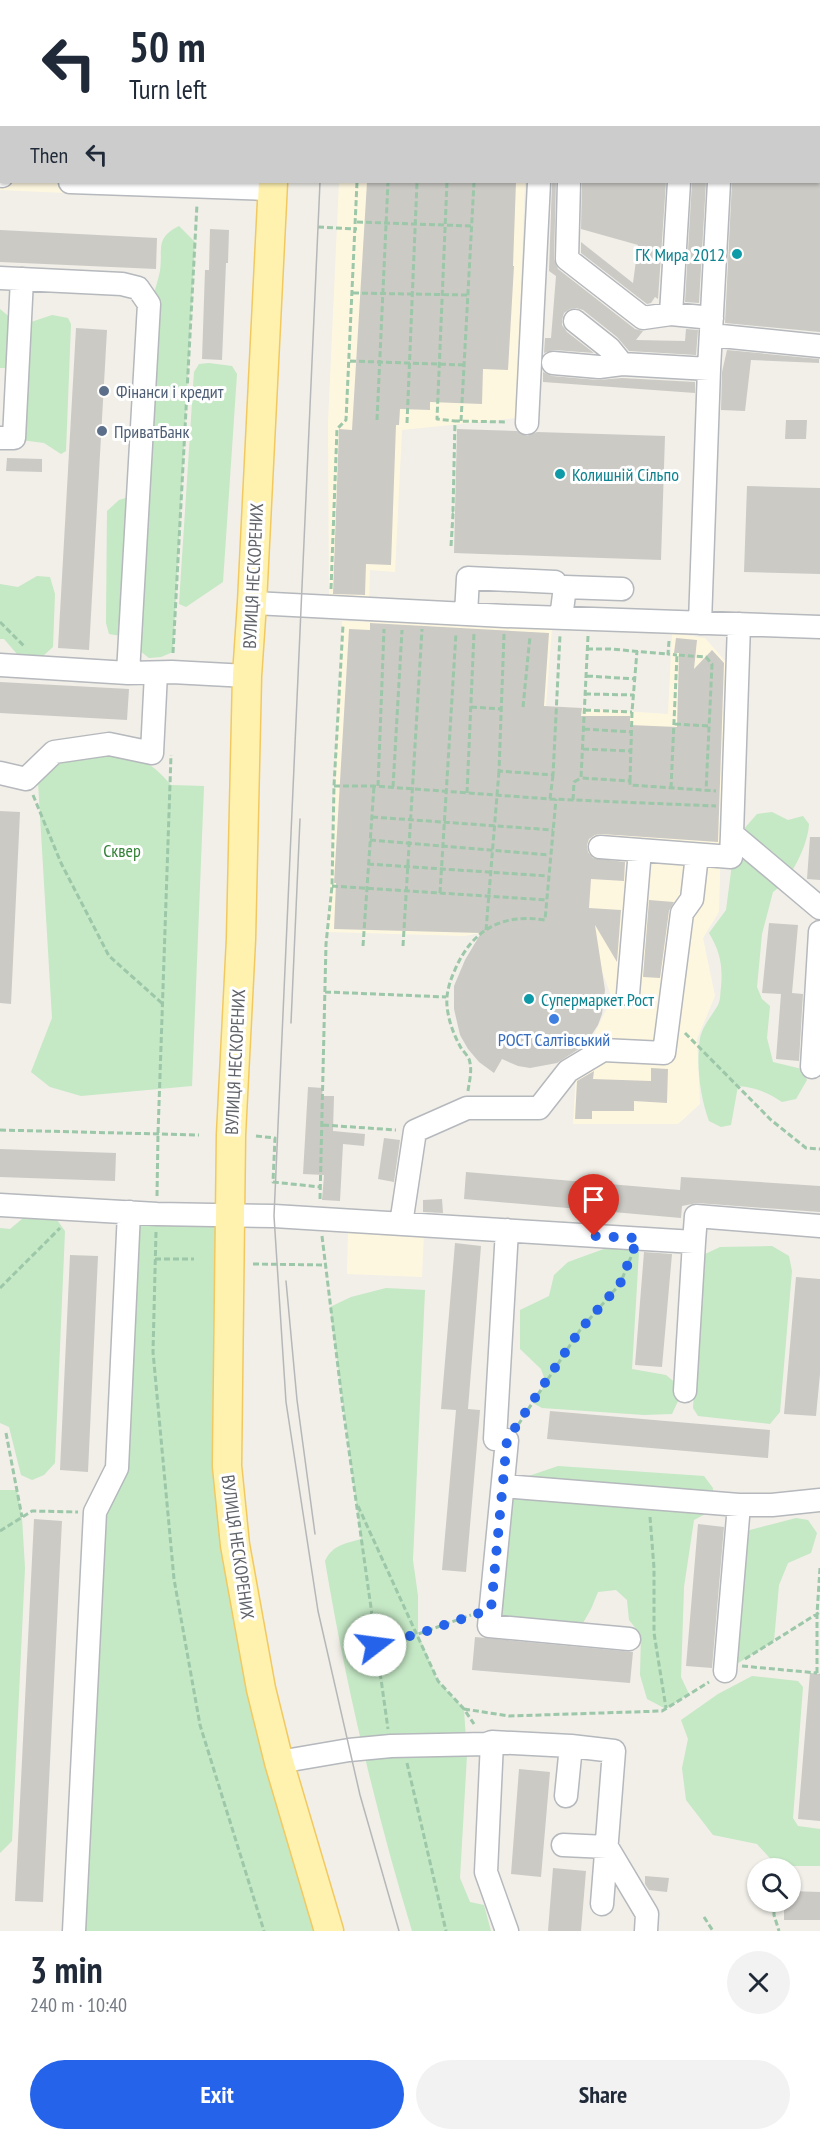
<!DOCTYPE html>
<meta charset="utf-8">
<style>
:root{--surface:#fff;--page:#f2f2f3;--text:#1f2937;--muted:#747a83;--accent:#2563eb}
body{margin:0;font-family:"PT Sans Narrow",sans-serif;background:var(--page);color:var(--text);height:100vh;display:flex;flex-direction:column;font-size:22px;white-space:nowrap}
*{box-sizing:border-box;margin:0}
p{font-size:20px;color:var(--muted)}
.icon{flex:none;width:33px;height:33px;fill:none;stroke:currentColor;stroke-width:2;stroke-linecap:round;stroke-linejoin:round}
.map{position:relative;height:1931px;overflow:hidden}
.drawer{display:flex;flex-direction:column;background:var(--surface);flex:1}
.drawer>*{flex:none}
.top-card{position:absolute;left:0px;top:0px;width:820px;height:183px;box-shadow:0 2px 4px #0004;background:#fff;color:var(--text);overflow:hidden}
.controls{position:absolute;left:747px;top:1858px;display:grid;gap:12px}
.controls a{display:grid;place-items:center;width:54px;height:54px;border-radius:50%;background:var(--surface);box-shadow:0 2px 4px #0004;font-size:30px}
.pin{position:absolute;display:grid;place-items:center;width:51px;height:51px;color:#fff;margin:-62px -26px;border-radius:50% 50% 50% 0;rotate:-45deg;box-shadow:0 0 6px #0007}
.pin .icon{rotate:45deg}
.me{position:absolute;width:66px;margin:-33px;rotate:75deg;stroke-linejoin:round;filter:drop-shadow(0 0 4px #0008)}
.turn{display:flex;align-items:center;gap:21px;height:126px;padding:0 30px;font-size:27px}
.turn .icon{width:78px;height:78px;stroke-width:2.5}
.turn b{display:block;font-size:42px;line-height:51px}
.then{display:flex;align-items:center;height:57px;padding:0 30px;background:#0003;gap:12px;font-size:22px}
.round{display:grid;place-items:center;flex:none;width:63px;height:63px;border-radius:32px;background:var(--page)}
.summary{display:flex;align-items:center;justify-content:space-between;height:102px;padding:0 30px}
h1{font-size:36px;font-weight:800;line-height:45px}
.primary-button{display:flex;gap:12px;margin-top:auto;padding:12px 30px}
.primary-button a{flex:1;height:69px;border-radius:36px;background:var(--accent);color:#fff;font-size:24px;font-weight:800;line-height:69px;text-align:center}
.primary-button a+a{background:var(--page);color:var(--text)}
.map>svg:first-child{display:block}
.commercial{fill:#fef7e0}
.green{fill:#c5e8c5}
.building{fill:#cccac5}
.lines{fill:none;stroke-linecap:round;stroke-linejoin:round}
.minor-casing{stroke:#b5b8bc;stroke-width:25}
.major-casing{stroke:#f2c960;stroke-width:31}
.path{stroke:#9cc7a9;stroke-width:3;stroke-dasharray:6 3;stroke-linecap:butt}
.minor{stroke:#fff;stroke-width:22}
.major{stroke:#fff2af;stroke-width:28}
.tram{stroke:#b6b7b8;stroke-width:1.5}
.route{stroke:#2563eb;stroke-width:10;stroke-dasharray:0 18}
.culture-dot{fill:#0f9aa8;stroke:#fff;stroke-width:2}
.service-dot{fill:#5c6f8a;stroke:#fff;stroke-width:2}
.shop-dot{fill:#3f7fe0;stroke:#fff;stroke-width:2}
.labels{text-anchor:middle;dominant-baseline:central;stroke-width:6;stroke-linejoin:round;paint-order:stroke}
.culture-label{font-size:18px;fill:#0d838f;stroke:#fff;text-anchor:start}
.service-label{font-size:18px;fill:#4e5e75;stroke:#fff;text-anchor:start}
.street-label{font-size:18px;fill:#5f6368;stroke:#fff}
.park-label{font-size:18px;fill:#348238;stroke:#fff}
.shop-label{font-size:18px;fill:#366cbe;stroke:#fff}
</style>
<div class="map">
<svg width="820" height="1931" viewBox="0 0 820 1931">
<rect width="100%" height="100%" fill="#f1efe8"/>
<!-- commercial -->
<path class="commercial" d="M0 0H187L2 2V182H176L175 198 0 190Z
M348 0H571L348 2Z
M339 182H525L516 418 402 430 395 572 370 570 369 601 329 598 328 423Z
M342 621 552 628 546 706 668 714 672 633 705 638 726 662 719 912 703 938 715 996 697 1039 700 1104 678 1124H573L576 1071 612 998 592 944 556 920 464 936 328 932Z
M348 1229 424 1232 422 1277 347 1274Z"/>
<!-- green -->
<path class="green" d="M179 226 195 242 173 652 161 657 149 658 121 636 109 634 106 623 107 511 119 500 129 497 152 300C155 290 158 280 160 271 163 248 155 238 179 226Z
M0 309 12 319 31 322 52 315 68 318 71 324 66 451 61 454 44 443 21 440 10 368H0Z
M209 363 232 366 237 374 223 582 186 607 179 604 194 372 199 364Z
M37 576 50 577 55 594 53 647 43 656 31 660 17 654 4 639H0V584L18 587Z
M107 751C137 757 150 760 171 785L204 786 192 1086 81 1096 50 1087 31 1072 52 1018 38 782 60 757Z
M772 812 788 820 803 816 809 824C808 845 791 880 773 892L762 934 757 987 762 999 770 1006 767 1038 773 1062 802 1069 807 1080 796 1099 782 1102C769 1093 755 1087 738 1086L731 1125 721 1127 709 1121C700 1096 696 1065 700 1038 703 1025 712 1016 718 1005 721 999 720 993 721 987 723 966 720 951 709 933L726 910 732 864 743 830 757 814Z
M37 1212 52 1213 65 1231 55 1463 44 1475 32 1480 21 1475 9 1427 0 1423V1228L10 1229 22 1219Z
M129 1212 230 1216 229 1498 329 1931H74L95 1512 117 1468Z
M623 1242 639 1252 632 1369 666 1375 678 1385 679 1399 672 1414 644 1415 542 1408 533 1403 546 1383 541 1369 520 1349V1310L549 1296 554 1275 568 1262Z
M772 1246 789 1256 792 1271 780 1412 770 1424 698 1416 693 1408 703 1255 720 1247Z
M386 1288 425 1290 413 1560 418 1596V1634L438 1681 464 1709 467 1755 460 1878 470 1902 484 1905 491 1931H412C375 1809 346 1686 325 1561 332 1545 347 1543 361 1539L330 1307 351 1297Z
M558 1466 704 1476 713 1488 711 1511 694 1520 684 1587 681 1677 689 1694 666 1709 647 1699 640 1675 641 1635 629 1620 627 1600 616 1590 598 1592 591 1609 583 1623 512 1619 499 1616 511 1496 520 1479Z
M0 1490H17L22 1517 25 1568 12 1841 0 1853Z
M796 1518 808 1520 817 1533 811 1553 788 1563 779 1585 774 1641 735 1665 744 1537 750 1530Z
M752 1676 798 1681 803 1687 793 1818 798 1826 820 1829V1866H777L757 1844 713 1835 686 1800 682 1768 688 1739 681 1720 718 1694Z"/>
<!-- building -->
<path class="building" d="M367 182H516L513 266H514L508 370 483 369 482 404 430 402V410L400 409 399 425H396L391 565 366 564 365 595 333 594 339 429 352 430Z
M552 182H556L554 259 558 269 635 329 643 331 636 340 685 341 686 329 698 330 696 355 629 351 617 337 583 310 576 308 570 309 564 313 562 320V325L567 332 594 353 554 350 544 353 545 338H551L556 276 549 271Z
M582 182H666L658 299 655 297 651 303 647 304 581 253V242L633 283 638 245 581 229Z
M692 182H706L699 303 685 302Z
M732 182H820V332L725 323Z
M210 229 229 230 228 263H226L222 360 202 359 205 270H209Z
M0 230 157 238 156 269 0 262Z
M76 328 107 330 89 650 58 648Z
M727 350 819 359V363L751 360 745 411 721 410 722 372Z
M543 372 552 376 598 380 622 378 695 382V393L543 382Z
M786 420H807L806 439H785Z
M457 429 517 431 527 436 537 432 665 436 661 560 454 553Z
M7 458 42 459V472L6 471Z
M747 486 820 488V574L744 572Z
M370 623 549 633 544 706 582 708 581 716H630V725L677 727 679 653H674L676 638 697 640 694 669 712 650 724 663 718 842 601 834 595 835 589 839 587 845 588 852 593 858 625 862 624 881 591 879 589 908 621 910 617 962 595 925 605 990 602 1014 598 1025 585 1045 557 1063 530 1068 518 1066 502 1059 494 1073 479 1062 468 1049 460 1035 454 1009V986L465 960 481 933 334 929 336 883H334L349 629 370 630Z
M0 682 129 689 127 720 0 713Z
M0 811 20 812 11 1004 0 1003Z
M810 837H820V880L807 879Z
M649 900 674 902 669 911 660 978 643 977Z
M769 923 798 925 792 993 803 994 799 1061 776 1059 781 994 762 993Z
M651 1068 668 1069 667 1103 634 1101V1111H592V1119H575L577 1081 594 1071 593 1079 651 1081Z
M308 1087 323 1088 322 1096H334L333 1131 365 1134 364 1146 343 1144 340 1201 322 1200 324 1175 303 1174Z
M384 1138 400 1140 394 1182 378 1179Z
M0 1149 116 1153 115 1181 0 1177Z
M466 1172 680 1190 681 1177 820 1186V1212L697 1203 682 1206 681 1218 464 1199Z
M442 1199 443 1213 423 1212V1200Z
M455 1243 481 1246 468 1409 480 1410 466 1572 442 1570 456 1410 441 1409Z
M644 1252 672 1254 662 1367 635 1365Z
M70 1255 98 1256 88 1472 60 1470Z
M796 1277 820 1279V1374L816 1416 784 1414Z
M550 1411 770 1430 768 1458 547 1439Z
M34 1519 62 1521 43 1902 15 1901Z
M698 1524 724 1527 712 1668 686 1666Z
M475 1637 633 1652 630 1683 472 1670Z
M810 1673 820 1674V1821L798 1819Z
M519 1769 550 1772 541 1877 511 1874Z
M553 1868 586 1871 581 1931H548Z
M645 1876 669 1878 667 1892 649 1890 645 1884Z
M790 1891 820 1892V1920H784V1902H790Z"/>
<g class="lines">
<defs>
<path id="minor" d="M161 0 162 2
M589 0 590 2
M819 13H820
M819 128 820 129
M0 175 2 176
M70 182 272 189
M569 182 567 259 643 318 671 314 712 318
M0 278 122 284 138 288 149 304 128 673
M671 314 679 182
M575 321 609 348 622 364 709 369
M711 335 820 346
M553 363 599 367 622 364
M527 423 539 182
M0 438H14L22 279
M252 603 505 616 820 627
M466 614 468 578 555 582
M561 618 565 587 622 589
M700 623 709 369 719 182
M739 624 732 834 820 908
M0 665 128 673 172 672 247 676
M0 773 26 779 54 752 109 744 152 753 156 673
M600 847 731 857 732 834
M628 994 640 850
M812 1067 820 932
M0 1205 157 1214 274 1216 694 1242 696 1216 820 1226
M401 1224 415 1131 467 1108H539L568 1071 603 1050 664 1053 682 913 692 899 697 855
M507 1230 495 1439 507 1440 489 1626 629 1639
M685 1391 694 1242
M503 1486 739 1505H772L820 1500
M725 1671 739 1505
M492 1742 571 1746 566 1796
M571 1746 614 1751 602 1904
M279 1762 349 1750 391 1746 486 1744 492 1742 486 1872 507 1931
M563 1845 607 1847 647 1914 646 1931
M74 1931 95 1512 117 1468 129 1212"/>
<path id="major" d="M281 2V0
M273 182 252 603 247 676 241 939 231 1135 227 1466 235 1545 261 1689 279 1762 329 1931"/>
</defs>
<!-- minor casing -->
<use href="#minor" class="minor-casing"/>
<!-- major casing -->
<use href="#major" class="major-casing"/>
<!-- path -->
<path class="path" d="M447 0 448 2
M223 2V0
M362 2V0
M409 2V0
M513 2 515 0
M447 182 437 419 455 421
M357 222 472 226
M318 227 357 229
M353 293 468 295
M350 361 464 365
M377 420 388 182
M461 421 474 182
M407 423 417 182
M451 546 453 514 455 513 453 511 455 421 507 422
M331 589 337 429 346 420 357 182
M0 622 24 646
M504 634 499 771 553 775 560 635
M588 636 581 778 630 781V785L716 791
M669 641 668 654 677 655
M587 649H610L668 654
M173 653 197 204
M587 676 636 679
M585 694 634 695
M471 707 501 709
M523 707 530 636
M585 710 632 712
M675 724 709 726
M584 729 632 732
M583 749 631 751
M630 781 632 712 637 651
M334 786H374L550 799 716 806
M378 786 384 629
M393 787 402 630
M671 788 677 655 706 657 712 664 706 791
M467 793 474 633
M33 795 61 863 109 956 163 1004
M550 799 553 775
M573 800 574 782 581 778
M372 817 553 830
M370 840 549 855
M368 864 548 876
M332 886 547 900
M440 893 456 633
M486 930 499 771
M363 946 374 786
M403 946 422 629
M325 992 446 997
M685 1033 771 1120 806 1148 820 1149
M468 1091C469 1083 472 1072 470 1063 470 1058 464 1052 461 1048 455 1037 450 1025 448 1013 445 998 448 986 454 972 471 931 500 913 545 920L556 799
M323 1125 396 1130
M0 1130 199 1135
M256 1136 275 1138 273 1182 320 1187
M157 1196 158 1134 171 755
M320 1199 326 944 332 886 334 786 343 625
M156 1232 153 1352 174 1579 200 1725 264 1931
M322 1236 343 1408 388 1729
M155 1259H194
M253 1264 325 1265
M0 1288 60 1228
M518 1425 580 1330 620 1284 631 1257
M6 1433 22 1517
M358 1506 438 1681 464 1709 474 1724
M650 1517 654 1568V1633L666 1708
M0 1531 32 1511 78 1512
M820 1568 817 1614V1673L820 1674
M375 1645 418 1634 471 1615
M745 1659 820 1612
M742 1666 817 1673
M464 1709 509 1716 662 1711 709 1682
M407 1763 446 1931
M774 1902V1915L779 1931
M704 1917 713 1931"/>
<!-- minor -->
<use href="#minor" class="minor"/>
<!-- major -->
<use href="#major" class="major"/>
<!-- tram -->
<path class="tram" d="M336 2V0
M320 182 274 1216 286 1402 318 1611 360 1795 399 1931
M291 1023 300 819
M286 1281 297 1400 315 1534"/>
</g>
<g class="lines">
<!-- route -->
<path class="route" d="M375 1645 418 1634 491 1609 507 1440 580 1330 620 1284 638 1238 594 1236"/>
</g>
<!-- markers -->
<g class="culture-dot">
<circle cx="737" cy="254" r="6"/>
<circle cx="560" cy="474" r="6"/>
<circle cx="529" cy="999" r="6"/>
</g>
<g class="service-dot">
<circle cx="104" cy="391" r="6"/>
<circle cx="102" cy="431" r="6"/>
</g>
<circle class="shop-dot" cx="554" cy="1019" r="6"/>
<g class="labels">
<!-- culture labels -->
<g class="culture-label">
<text x="725" y="254" text-anchor="end">ГК Мира 2012</text>
<text x="572" y="474">Колишній Сільпо</text>
<text x="541" y="999">Супермаркет Рост</text>
</g>
<!-- service labels -->
<g class="service-label">
<text x="116" y="391">Фінанси і кредит</text>
<text x="114" y="431">ПриватБанк</text>
</g>
<!-- street labels -->
<g class="street-label">
<text transform="translate(253 576) rotate(-87)">ВУЛИЦЯ НЕСКОРЕНИХ</text>
<text transform="translate(235 1062) rotate(-87)">ВУЛИЦЯ НЕСКОРЕНИХ</text>
<text transform="translate(238 1547) rotate(82)">ВУЛИЦЯ НЕСКОРЕНИХ</text>
</g>
<!-- park labels -->
<g class="park-label">
<text x="122" y="850">Сквер</text>
</g>
<!-- shop labels -->
<g class="shop-label">
<text x="554" y="1039">РОСТ Салтівський</text>
</g>
</g>
</svg>
<div class="controls">
<a><svg class="icon" aria-label="search" viewBox="0 0 24 24"><circle cx="10" cy="10" r="6"/><path d="M15 15l6 6"/></svg></a>
</div>
<div class="pin" style="left:594px;top:1236px;background:#d93025"><svg class="icon" aria-label="arrive" viewBox="0 0 24 24"><path d="M6 21V4h12l-3 4 3 4H6"/></svg></div>
<svg class="me" style="left:375px;top:1645px" viewBox="-20 -20 40 40"><circle r="19" fill="#fff"/><path d="M0-13L10 11 0 6-10 11z" fill="#2563eb"/></svg>
<div class="top-card">
<div class="turn"><svg class="icon" aria-label="left" viewBox="0 0 24 24"><path d="M17 20v-9H6M10 6l-5 5 5 5"/></svg><div><b>50 m</b>Turn left</div></div>
<div class="then">Then<svg class="icon" aria-label="left" viewBox="0 0 24 24"><path d="M17 20v-9H6M10 6l-5 5 5 5"/></svg></div>
</div>
</div>
<section class="drawer">
<div class="summary"><div><h1>3 min</h1><p>240 m · 10:40</p></div><a class="round"><svg class="icon" aria-label="close" viewBox="0 0 24 24"><path d="M6 6l12 12M18 6L6 18"/></svg></a></div>
<div class="primary-button"><a>Exit</a><a>Share</a></div>
</section>
